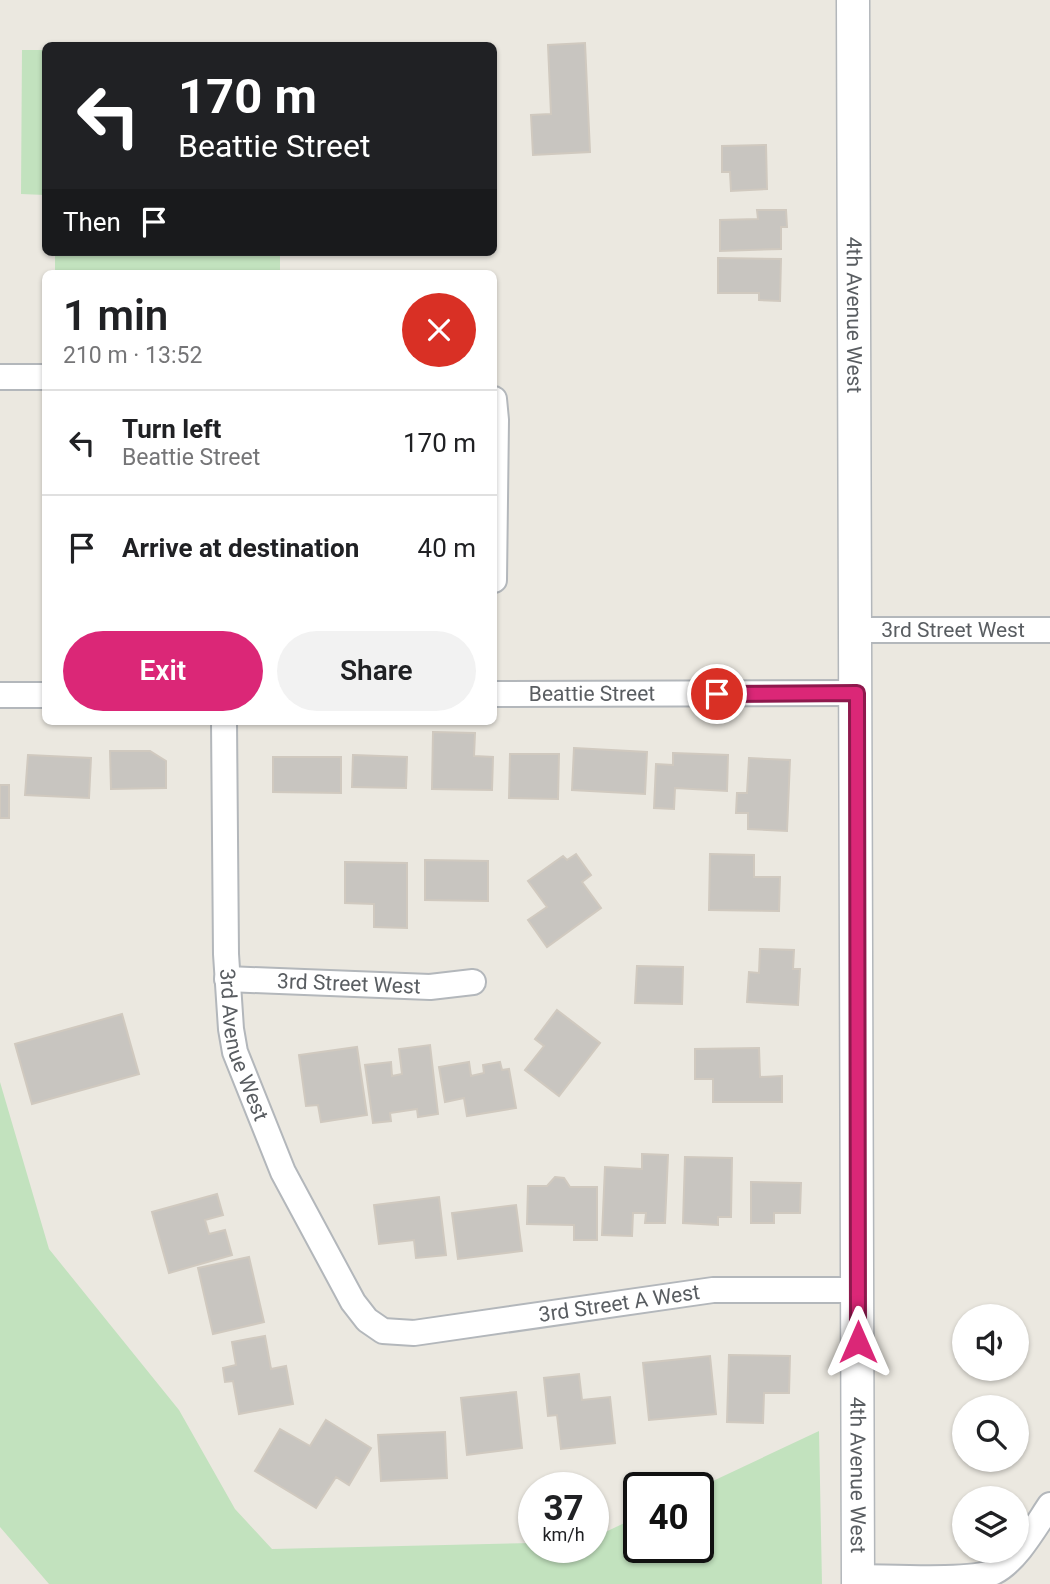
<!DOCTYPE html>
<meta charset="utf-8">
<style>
:root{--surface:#fff;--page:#f2f2f2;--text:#202124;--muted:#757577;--line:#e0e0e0;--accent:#db2777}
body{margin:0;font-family:Roboto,sans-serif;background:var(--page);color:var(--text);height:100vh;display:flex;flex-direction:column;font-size:26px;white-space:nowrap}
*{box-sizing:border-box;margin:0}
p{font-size:23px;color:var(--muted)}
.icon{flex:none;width:38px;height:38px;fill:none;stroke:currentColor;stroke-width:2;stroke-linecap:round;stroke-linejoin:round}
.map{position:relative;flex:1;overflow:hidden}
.side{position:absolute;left:42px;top:270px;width:455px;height:455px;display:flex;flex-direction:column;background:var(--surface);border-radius:10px;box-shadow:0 2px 5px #0004}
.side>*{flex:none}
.hud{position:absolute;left:42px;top:42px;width:455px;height:214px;border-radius:10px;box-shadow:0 2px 5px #0004;background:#202124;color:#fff;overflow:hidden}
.buttons{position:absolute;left:952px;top:1304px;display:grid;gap:14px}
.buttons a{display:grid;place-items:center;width:77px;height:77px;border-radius:50%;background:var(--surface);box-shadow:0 2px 5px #0004;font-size:35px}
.speed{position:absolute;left:518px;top:1472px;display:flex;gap:14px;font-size:35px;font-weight:700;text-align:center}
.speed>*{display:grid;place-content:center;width:91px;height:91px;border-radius:50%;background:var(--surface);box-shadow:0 2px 5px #0004;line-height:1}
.speed small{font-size:18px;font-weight:400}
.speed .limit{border:4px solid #111;border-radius:10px;background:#fff;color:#111}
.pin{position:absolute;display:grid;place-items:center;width:60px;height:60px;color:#fff;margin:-30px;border:4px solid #fff;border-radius:50%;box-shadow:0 2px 7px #0007}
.me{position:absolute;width:77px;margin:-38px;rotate:0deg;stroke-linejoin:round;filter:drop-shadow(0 0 5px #0008)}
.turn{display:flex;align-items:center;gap:24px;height:147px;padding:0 21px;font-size:32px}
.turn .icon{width:91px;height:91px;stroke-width:2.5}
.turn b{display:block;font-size:49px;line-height:60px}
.then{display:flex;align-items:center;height:66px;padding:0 21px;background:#0003;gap:14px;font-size:26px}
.round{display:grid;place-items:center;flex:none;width:74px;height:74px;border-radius:37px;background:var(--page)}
.overview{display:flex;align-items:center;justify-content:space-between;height:119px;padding:0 21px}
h1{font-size:42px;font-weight:600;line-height:52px}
.action{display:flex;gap:14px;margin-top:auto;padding:14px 21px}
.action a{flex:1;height:80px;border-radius:42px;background:var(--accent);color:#fff;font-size:28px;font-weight:600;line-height:80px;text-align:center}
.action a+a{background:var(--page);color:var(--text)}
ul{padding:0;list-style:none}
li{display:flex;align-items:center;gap:21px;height:105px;padding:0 21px;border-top:2px solid var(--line)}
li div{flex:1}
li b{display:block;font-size:26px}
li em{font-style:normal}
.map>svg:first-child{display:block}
.green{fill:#c2e2be}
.building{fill:#c8c5c0;stroke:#d0c9bf;stroke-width:2}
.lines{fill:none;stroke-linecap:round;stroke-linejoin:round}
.minor-casing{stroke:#b3b7bb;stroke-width:28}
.tertiary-casing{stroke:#b3b7bb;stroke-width:35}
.minor{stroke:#fff;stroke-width:24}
.tertiary{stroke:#fff;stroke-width:32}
.route-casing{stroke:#8e194d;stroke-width:18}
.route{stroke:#db2777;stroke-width:12}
.labels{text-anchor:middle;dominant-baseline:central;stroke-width:5;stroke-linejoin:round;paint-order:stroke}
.street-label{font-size:21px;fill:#595d61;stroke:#fff}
</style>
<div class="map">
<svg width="1050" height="1584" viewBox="0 0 1050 1584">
<rect width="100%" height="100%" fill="#ebe8e0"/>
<!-- green -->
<path class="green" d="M22 50H45V195L21 194Z
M55 252H280V273H55Z
M0 1082 49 1249 179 1410 235 1509 272 1549 534 1543V1547H593V1538L639 1516V1547H698V1488L819 1431 822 1584H49L0 1527Z"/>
<!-- building -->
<path class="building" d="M585 43 590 152 533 155 531 115 551 114 548 45Z
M766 145 767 189 731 191 730 172H722V146Z
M757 210H786L787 227H781V249L720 251V220L758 219Z
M718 258 781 259 780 301 759 300V293H718Z
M433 732 475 733 474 756 493 757 492 790 432 789Z
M574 748 647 752 645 794 572 790Z
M110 751H150L166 761V788L111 789Z
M673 753 728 755 727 791 675 788 674 809 654 808 656 764 673 765Z
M510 754H559L558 799 509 798Z
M28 755 91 758 89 798 25 795Z
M353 755 407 757 406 788 352 787Z
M273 757H341V793L273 792Z
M749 758 790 760 787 831 748 829V813H736L737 793H747Z
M0 785H9V818H0Z
M576 854 591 875 582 882 601 908 547 947 528 920 547 907 528 881 563 856 567 860Z
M710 854 754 855V877H780L779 911 709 910Z
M425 860 488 861V901L425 900Z
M345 862 407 863V928L374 927V904L345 903Z
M760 949 794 950 793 969H800L798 1005 747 1002 749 972 759 973Z
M637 966 683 967 682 1004 635 1003Z
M557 1010 600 1043 559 1096 525 1070 544 1046 535 1039Z
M122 1014 139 1074 32 1104 15 1044Z
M430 1045 438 1114 418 1117 417 1109 390 1113 391 1121 373 1123 365 1065 391 1062 392 1076 402 1074 399 1049Z
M357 1047 367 1115 321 1122 318 1105 306 1106 299 1055Z
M759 1048 760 1077 782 1076V1102H713V1079H695V1049Z
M469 1062 471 1076 484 1073 483 1065 500 1062 502 1070 509 1069 516 1108 467 1116 464 1098 445 1102 439 1067Z
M642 1154 668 1155 665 1223H645L646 1213H633L632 1236 602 1235 605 1167 642 1169Z
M685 1157 732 1158 731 1217H718V1225L683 1223Z
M555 1177 564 1178 570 1187H597V1240H574V1225L527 1224 528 1186H547Z
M751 1182 801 1183 800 1213H774V1223H751Z
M217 1194 223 1215 205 1220 209 1234 225 1230 232 1255 169 1273 152 1212Z
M439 1197 446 1255 416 1258 414 1240 379 1244 374 1205Z
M516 1205 522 1251 458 1259 452 1213Z
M249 1257 264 1322 213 1334 198 1268Z
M265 1336 271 1369 286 1366 293 1404 239 1414 233 1381 225 1382 223 1368 236 1365 232 1342Z
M729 1355 790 1356 789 1393H764L763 1423 727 1422Z
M710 1356 716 1414 649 1420 643 1363Z
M579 1374 582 1400 610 1397 615 1443 561 1449 557 1415 548 1416 544 1378Z
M516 1392 522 1448 467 1455 461 1398Z
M326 1420 371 1448 349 1485 336 1477 316 1508 255 1471 280 1429 310 1446Z
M445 1432 447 1478 381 1481 378 1435Z"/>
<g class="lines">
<defs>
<g id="minor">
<path d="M0 377H46"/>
<path d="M494 399 496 420 494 580"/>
<path id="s1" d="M857 630H1050"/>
<path id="s2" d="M494 694 857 693"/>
<path d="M0 695H46"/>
<path id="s3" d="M224 721 226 954 231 1029 235 1052 283 1172 353 1302 367 1320 383 1331 414 1333 713 1290H858"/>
<path id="s4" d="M227 979 430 987 473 982"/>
<path d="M858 1577C889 1577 969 1582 994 1572 1016 1562 1037 1524 1050 1505"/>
</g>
<g id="tertiary">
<path id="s5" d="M853 0 858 1584"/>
</g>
</defs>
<!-- minor casing -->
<use href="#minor" class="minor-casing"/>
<!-- tertiary casing -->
<use href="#tertiary" class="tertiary-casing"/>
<!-- minor -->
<use href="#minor" class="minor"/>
<!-- tertiary -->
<use href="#tertiary" class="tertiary"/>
</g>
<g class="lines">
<defs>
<path id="route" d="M717 694 857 693 858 1342"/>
</defs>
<!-- route casing -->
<use href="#route" class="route-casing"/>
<!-- route -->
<use href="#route" class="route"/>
</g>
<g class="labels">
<!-- street labels -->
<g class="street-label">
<text stroke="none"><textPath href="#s5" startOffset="315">4th Avenue West</textPath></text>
<text stroke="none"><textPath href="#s1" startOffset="96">3rd Street West</textPath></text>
<text stroke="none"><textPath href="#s2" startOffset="98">Beattie Street</textPath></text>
<text stroke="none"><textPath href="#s4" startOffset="122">3rd Street West</textPath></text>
<text stroke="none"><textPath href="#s3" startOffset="326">3rd Avenue West</textPath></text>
<text stroke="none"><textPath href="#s3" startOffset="889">3rd Street A West</textPath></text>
<text stroke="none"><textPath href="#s5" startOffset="1475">4th Avenue West</textPath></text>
</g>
</g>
</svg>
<div class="buttons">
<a><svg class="icon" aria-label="sound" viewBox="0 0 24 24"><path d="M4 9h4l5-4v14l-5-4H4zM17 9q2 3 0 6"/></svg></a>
<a><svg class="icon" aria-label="search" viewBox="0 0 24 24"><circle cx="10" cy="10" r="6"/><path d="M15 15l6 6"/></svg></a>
<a><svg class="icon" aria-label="layers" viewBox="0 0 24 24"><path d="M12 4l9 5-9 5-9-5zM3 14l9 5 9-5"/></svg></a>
</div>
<div class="speed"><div>37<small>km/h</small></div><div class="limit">40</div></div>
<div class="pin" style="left:717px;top:694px;background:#d93025"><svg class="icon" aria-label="arrive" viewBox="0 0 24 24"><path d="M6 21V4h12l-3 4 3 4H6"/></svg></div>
<svg class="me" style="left:858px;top:1342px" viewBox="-20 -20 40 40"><path d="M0-17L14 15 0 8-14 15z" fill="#db2777" stroke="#fff" stroke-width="4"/></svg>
<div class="hud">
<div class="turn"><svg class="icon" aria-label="left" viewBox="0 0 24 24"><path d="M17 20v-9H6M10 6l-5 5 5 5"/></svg><div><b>170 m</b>Beattie Street</div></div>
<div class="then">Then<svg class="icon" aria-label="arrive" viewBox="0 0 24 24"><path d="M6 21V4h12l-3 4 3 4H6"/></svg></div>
</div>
<section class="side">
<div class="overview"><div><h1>1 min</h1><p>210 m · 13:52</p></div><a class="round" style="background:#d93025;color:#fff"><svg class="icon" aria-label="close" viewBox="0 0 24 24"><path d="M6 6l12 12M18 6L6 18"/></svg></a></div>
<ul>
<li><svg class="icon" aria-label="left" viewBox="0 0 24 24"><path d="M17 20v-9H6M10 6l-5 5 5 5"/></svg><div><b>Turn left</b><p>Beattie Street</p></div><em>170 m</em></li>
<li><svg class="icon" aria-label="arrive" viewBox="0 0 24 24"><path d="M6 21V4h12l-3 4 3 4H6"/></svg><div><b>Arrive at destination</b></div><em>40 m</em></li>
</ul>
<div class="action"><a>Exit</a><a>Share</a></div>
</section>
</div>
